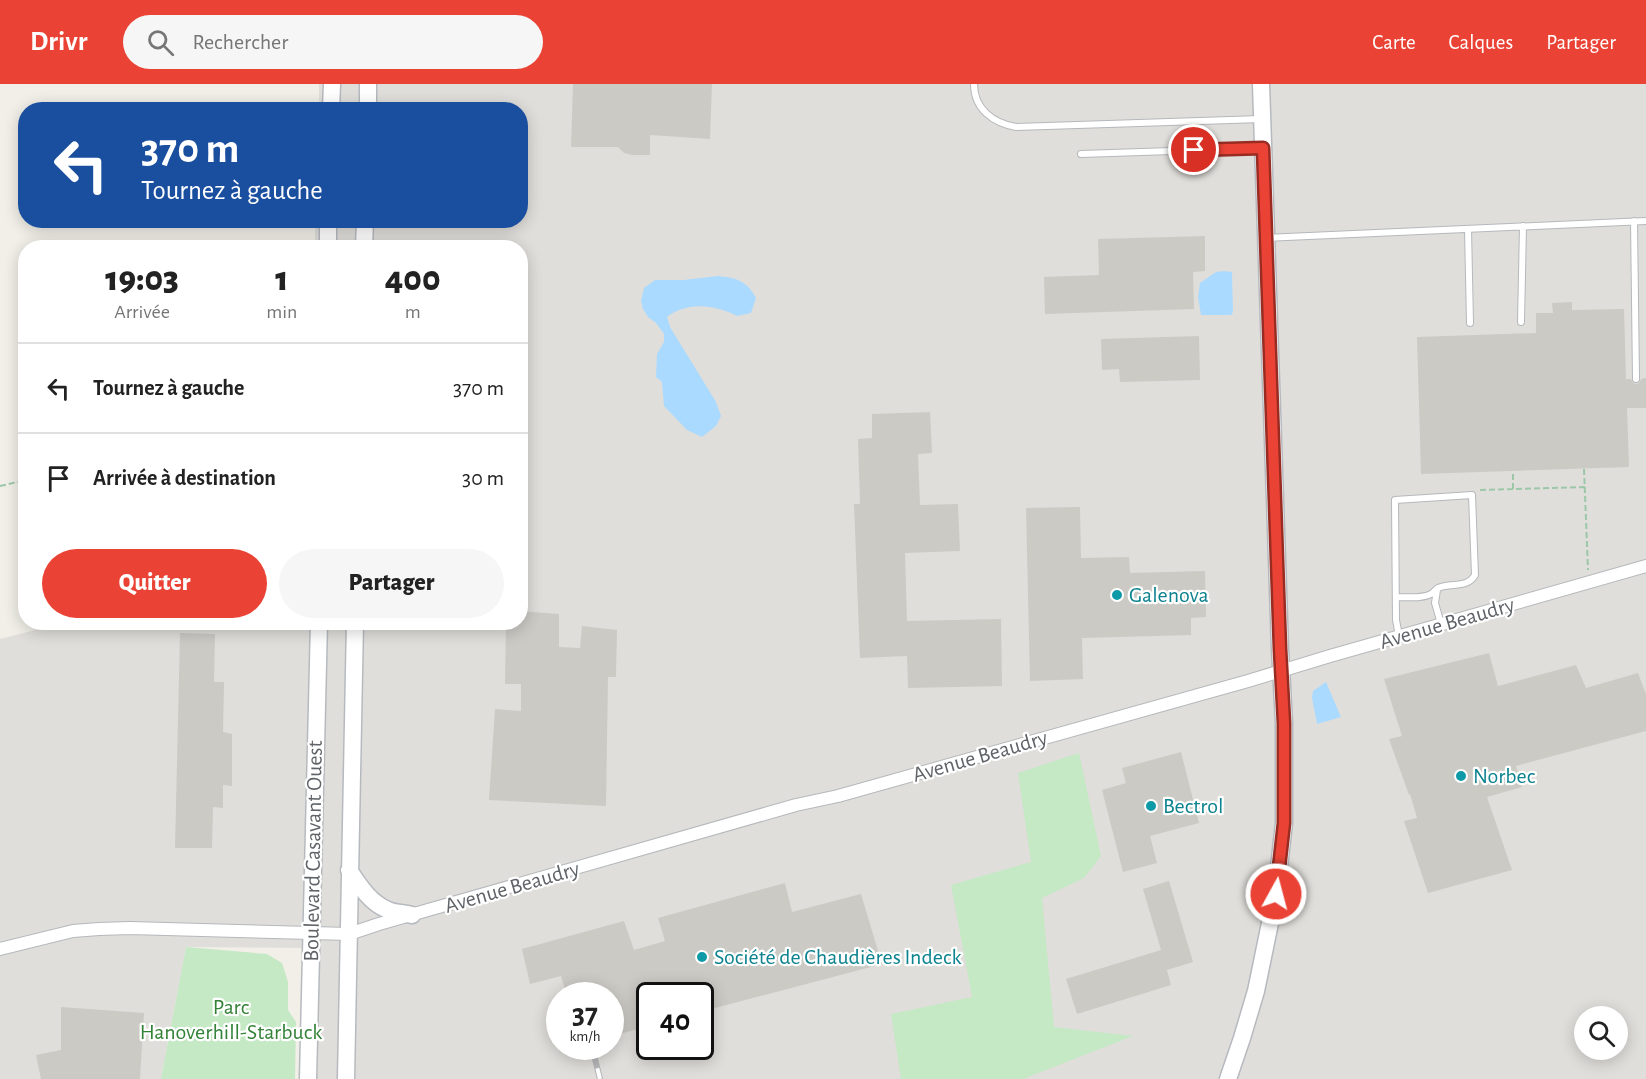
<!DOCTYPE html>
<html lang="fr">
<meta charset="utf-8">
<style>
:root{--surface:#fff;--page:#f6f6f6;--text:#222;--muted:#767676;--line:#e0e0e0;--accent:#ea4335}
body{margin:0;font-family:"Alegreya Sans",sans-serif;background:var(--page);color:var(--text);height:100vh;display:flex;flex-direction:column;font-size:22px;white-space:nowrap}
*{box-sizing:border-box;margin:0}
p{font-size:20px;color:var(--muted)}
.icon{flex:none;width:33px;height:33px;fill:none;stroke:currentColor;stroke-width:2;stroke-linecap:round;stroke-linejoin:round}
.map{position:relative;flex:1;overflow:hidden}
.panel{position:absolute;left:18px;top:156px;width:510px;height:390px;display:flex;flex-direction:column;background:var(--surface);border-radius:24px;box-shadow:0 3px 15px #0003}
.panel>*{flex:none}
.hud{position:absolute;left:18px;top:18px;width:510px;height:126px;border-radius:24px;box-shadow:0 3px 15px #0003;background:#1a4fa0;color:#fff;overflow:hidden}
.tools{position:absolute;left:1574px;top:922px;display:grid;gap:12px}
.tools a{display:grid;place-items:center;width:54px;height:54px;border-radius:50%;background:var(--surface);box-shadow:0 3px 15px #0003;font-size:30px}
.speed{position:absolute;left:546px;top:898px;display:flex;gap:12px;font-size:30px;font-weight:700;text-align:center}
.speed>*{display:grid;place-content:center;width:78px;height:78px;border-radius:50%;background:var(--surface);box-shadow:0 3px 15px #0003;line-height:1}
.speed small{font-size:15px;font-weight:400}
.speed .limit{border:3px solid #111;border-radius:9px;background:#fff;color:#111}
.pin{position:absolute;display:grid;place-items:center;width:51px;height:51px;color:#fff;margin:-26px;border:3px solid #fff;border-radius:50%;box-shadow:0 2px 6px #0007}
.me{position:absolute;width:66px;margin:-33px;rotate:7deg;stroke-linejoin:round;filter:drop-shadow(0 0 4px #0008)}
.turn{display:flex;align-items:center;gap:21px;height:126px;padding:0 24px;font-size:27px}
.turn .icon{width:78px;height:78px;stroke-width:2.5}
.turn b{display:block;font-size:42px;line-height:51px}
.eta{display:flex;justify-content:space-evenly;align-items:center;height:102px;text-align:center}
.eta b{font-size:36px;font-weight:800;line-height:42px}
.button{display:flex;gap:12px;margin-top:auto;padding:12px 24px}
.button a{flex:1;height:69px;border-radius:36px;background:var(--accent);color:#fff;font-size:24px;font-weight:800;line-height:69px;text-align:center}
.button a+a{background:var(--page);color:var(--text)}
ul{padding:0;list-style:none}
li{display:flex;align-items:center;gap:18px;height:90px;padding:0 24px;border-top:2px solid var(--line)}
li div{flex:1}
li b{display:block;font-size:22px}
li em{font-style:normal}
header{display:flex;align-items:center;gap:36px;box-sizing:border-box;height:84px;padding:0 30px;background:var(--accent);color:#fff}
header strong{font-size:28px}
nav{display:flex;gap:33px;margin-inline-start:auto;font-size:21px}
.search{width:420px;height:54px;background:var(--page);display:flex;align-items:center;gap:15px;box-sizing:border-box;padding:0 21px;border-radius:33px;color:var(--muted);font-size:22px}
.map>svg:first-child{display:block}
.industrial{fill:#e0deda;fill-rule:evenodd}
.green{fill:#c5e8c5}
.water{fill:#aadaff}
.building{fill:#cccac5}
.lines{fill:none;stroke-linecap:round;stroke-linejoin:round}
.lane-casing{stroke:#b5b8bc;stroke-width:8}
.street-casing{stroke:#b5b8bc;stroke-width:14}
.secondary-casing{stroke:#b6babf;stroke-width:19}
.path{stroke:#9cc7a9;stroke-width:2;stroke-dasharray:6 3;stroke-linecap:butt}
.lane{stroke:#fff;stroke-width:6}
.street{stroke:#fff;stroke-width:12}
.secondary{stroke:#fff;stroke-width:16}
.rail-casing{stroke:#b6b7b8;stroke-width:6}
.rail{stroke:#fff;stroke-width:4;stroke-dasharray:11;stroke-linecap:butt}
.route-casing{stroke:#982c22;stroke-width:15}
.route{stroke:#ea4335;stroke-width:10}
.culture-dot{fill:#0f9aa8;stroke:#fff;stroke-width:2}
.labels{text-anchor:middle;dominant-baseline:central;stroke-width:4.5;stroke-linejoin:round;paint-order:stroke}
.culture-label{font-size:22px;fill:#0d838f;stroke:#fff;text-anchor:start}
.street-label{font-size:22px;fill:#5f6368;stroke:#fff}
.park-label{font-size:22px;fill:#348238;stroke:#fff}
</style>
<header>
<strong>Drivr</strong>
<div class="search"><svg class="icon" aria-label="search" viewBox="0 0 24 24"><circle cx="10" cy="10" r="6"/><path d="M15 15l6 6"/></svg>Rechercher</div>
<nav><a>Carte</a><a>Calques</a><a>Partager</a></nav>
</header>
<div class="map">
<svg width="1646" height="995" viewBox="0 0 1646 995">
<rect width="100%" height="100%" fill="#f1efe8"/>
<!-- industrial -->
<path class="industrial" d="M319 0H1646V995H303L307 864 186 863 161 995H0V555L67 538H520V164L315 163V137L520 136V26L319 25ZM560 912H610V963H560ZM650 912H700V963H650ZM1584 933H1617V966H1584Z"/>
<!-- green -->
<path class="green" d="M1079 669 1101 772 1084 794 1042 814 1054 943 1133 952 1023 995H901L891 930 972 913 951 801 1031 778 1018 689Z
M186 863 267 870 282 879 288 898V926L296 938 295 995H161Z"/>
<!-- water -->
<path class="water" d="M1224 187 1232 188 1233 228 1231 231H1201L1198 213 1200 199 1216 188Z
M718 192C737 194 747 197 756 214L751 229 737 232C715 221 688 217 667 233L670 243 716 318 721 332 716 342 702 353 687 346 664 322 662 298 656 293 657 270 664 258V250L656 239 648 233 643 225 641 217 644 204 655 196H684Z
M1326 598 1341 633 1317 640 1312 614 1313 607Z"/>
<!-- building -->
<path class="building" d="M573 0H712L710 55 650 51V71H632L624 69 618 63H571Z
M1205 152V187L1193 188 1194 225 1045 230 1044 193 1099 191 1098 155Z
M1572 218V226L1624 225 1626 295H1631L1633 299 1637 300 1640 298 1641 295 1646 294V324H1627L1629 383 1421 390 1417 253 1536 249V229H1553L1552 219Z
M1199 252 1200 296 1120 298 1119 285 1102 286 1101 255Z
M930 328 932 369 918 370 920 421 958 420 960 467 905 469 907 537 1001 535 1002 602 908 604 907 572 860 574 854 420H860L858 355 872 354V330Z
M1080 423 1081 474 1129 473 1130 489 1205 487 1206 533 1191 534V551L1082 554 1083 595 1030 597 1026 424Z
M520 527 559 530V563L580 564 582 542 617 546 616 593H608L606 722 489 716 495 625 521 627V600H505L506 538H520Z
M180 549 215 550 214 598H224L223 648 232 650V702L223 701V724L213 723 212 764H175Z
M1489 569 1498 602 1576 581 1586 604 1638 589 1646 610V647L1516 682 1522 703 1487 713 1512 786 1428 809 1404 737 1417 734 1410 710 1409 711 1389 655 1402 652 1384 595Z
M1181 668 1199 739 1150 752 1157 779 1123 788 1102 706 1126 699 1122 684Z
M1169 797 1193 878 1167 886 1171 901 1077 930 1066 895 1161 866 1143 805Z
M785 799 792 828 861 810 882 880 700 928V912H650V942L619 950 613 924 610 925V912H567L561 892 530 900 522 865 624 837 634 866 665 857 658 834Z
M61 923 144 929 140 995H41L36 971 61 966Z"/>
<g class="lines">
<defs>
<path id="lane" d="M974 0C974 25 993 39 1016 43L1261 35
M1081 70 1262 64
M1634 137 1636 295
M1468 145 1470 239
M1266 154 1646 137
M1521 238 1523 142
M1437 506 1435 519 1441 540
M1396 513C1406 513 1422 515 1431 510 1433 509 1436 505 1438 504 1451 498 1467 505 1475 491L1472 411 1395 416 1396 536 1399 552"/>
<path id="street" d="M0 865 73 847 99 845 130 844 349 850 379 840 796 721 838 712 1248 597 1330 572 1646 482"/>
<path id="secondary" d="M331 26 332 0
M368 26V0
M328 164V136
M364 164 365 136
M349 786C359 801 370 819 388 826 395 829 404 829 412 831
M308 995 319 538
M346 995 355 538
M1228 995 1242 954 1256 907 1276 810 1284 739V639L1280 565 1261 0"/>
</defs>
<!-- lane casing -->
<use href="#lane" class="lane-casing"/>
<!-- street casing -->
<use href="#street" class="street-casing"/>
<!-- secondary casing -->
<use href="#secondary" class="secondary-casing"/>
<!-- path -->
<path class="path" d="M1584 385 1588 486
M0 402 26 396
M1513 405V387
M1480 406 1585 403"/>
<!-- lane -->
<use href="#lane" class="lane"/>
<!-- street -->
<use href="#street" class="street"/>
<!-- secondary -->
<use href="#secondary" class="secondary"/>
<defs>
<path id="rail" d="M592 963 600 995"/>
</defs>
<!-- rail casing -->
<use href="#rail" class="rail-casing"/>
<!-- rail -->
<use href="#rail" class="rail"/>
</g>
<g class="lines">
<defs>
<path id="route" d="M1194 66 1263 64 1280 565 1284 639V739L1276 810"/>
</defs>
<!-- route casing -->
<use href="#route" class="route-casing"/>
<!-- route -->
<use href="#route" class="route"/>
</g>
<!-- markers -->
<g class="culture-dot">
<circle cx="1117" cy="511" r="6"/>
<circle cx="1461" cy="692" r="6"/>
<circle cx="1151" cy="722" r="6"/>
<circle cx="702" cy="873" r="6"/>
</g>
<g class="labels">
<!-- culture labels -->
<g class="culture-label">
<text x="1129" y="511">Galenova</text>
<text x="1473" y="692">Norbec</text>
<text x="1163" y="722">Bectrol</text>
<text x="714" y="873">Société de Chaudières Indeck</text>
</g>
<!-- street labels -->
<g class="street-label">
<text transform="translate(1447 539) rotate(-16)">Avenue Beaudry</text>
<text transform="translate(980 672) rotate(-16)">Avenue Beaudry</text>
<text transform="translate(313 767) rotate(-89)">Boulevard Casavant Ouest</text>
<text transform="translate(512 803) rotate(-16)">Avenue Beaudry</text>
</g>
<!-- park labels -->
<g class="park-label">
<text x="231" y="923">Parc<tspan x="231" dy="25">Hanoverhill-Starbuck</tspan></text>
</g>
</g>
</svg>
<div class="tools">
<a><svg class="icon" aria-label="search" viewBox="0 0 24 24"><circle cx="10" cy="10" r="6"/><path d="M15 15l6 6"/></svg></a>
</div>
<div class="speed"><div>37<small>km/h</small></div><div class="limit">40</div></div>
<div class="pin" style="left:1194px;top:66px;background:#d93025"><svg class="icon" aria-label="arrive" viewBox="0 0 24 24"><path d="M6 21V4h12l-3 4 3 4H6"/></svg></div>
<svg class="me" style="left:1276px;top:810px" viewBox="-20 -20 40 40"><circle r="17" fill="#ea4335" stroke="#fff" stroke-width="3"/><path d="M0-11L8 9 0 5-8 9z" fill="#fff"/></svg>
<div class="hud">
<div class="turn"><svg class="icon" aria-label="left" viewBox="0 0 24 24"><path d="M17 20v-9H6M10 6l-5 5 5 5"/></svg><div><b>370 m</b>Tournez à gauche</div></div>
</div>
<section class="panel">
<div class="eta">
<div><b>19:03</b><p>Arrivée</p></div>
<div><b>1</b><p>min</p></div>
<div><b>400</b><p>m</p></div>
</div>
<ul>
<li><svg class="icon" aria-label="left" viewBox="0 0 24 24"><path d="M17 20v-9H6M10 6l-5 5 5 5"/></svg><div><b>Tournez à gauche</b></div><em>370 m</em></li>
<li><svg class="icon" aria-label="arrive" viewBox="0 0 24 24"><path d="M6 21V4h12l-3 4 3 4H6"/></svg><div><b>Arrivée à destination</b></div><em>30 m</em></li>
</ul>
<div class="button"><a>Quitter</a><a>Partager</a></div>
</section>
</div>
